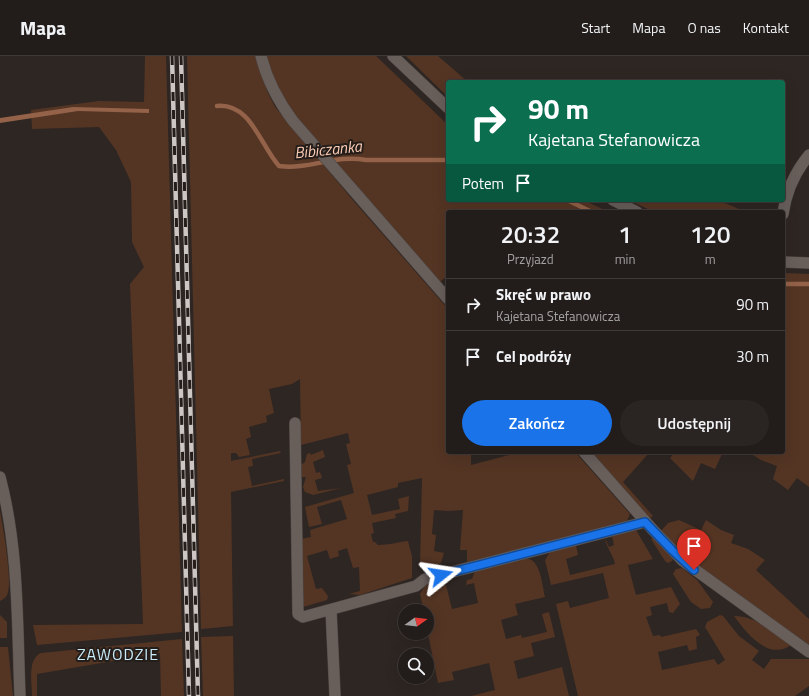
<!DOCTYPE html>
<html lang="pl">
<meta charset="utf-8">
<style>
:root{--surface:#221c1a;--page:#2a2523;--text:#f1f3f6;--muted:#a2a1a2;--line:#3f3a39;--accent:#1a73e8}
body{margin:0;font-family:"Titillium Web",sans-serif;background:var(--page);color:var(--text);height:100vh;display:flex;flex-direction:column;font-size:15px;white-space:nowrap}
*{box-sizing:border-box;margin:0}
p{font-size:13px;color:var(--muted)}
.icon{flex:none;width:22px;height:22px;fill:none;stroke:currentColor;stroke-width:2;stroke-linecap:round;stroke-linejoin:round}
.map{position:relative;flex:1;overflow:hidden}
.sheet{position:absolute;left:446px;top:154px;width:339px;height:244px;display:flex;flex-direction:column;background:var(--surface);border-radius:4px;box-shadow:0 4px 16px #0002,0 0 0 1px var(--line)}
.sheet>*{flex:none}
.banner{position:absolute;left:446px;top:24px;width:339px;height:122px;border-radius:4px;box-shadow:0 4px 16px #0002,0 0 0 1px var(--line);background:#0b6e4f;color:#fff;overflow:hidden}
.needle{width:26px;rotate:75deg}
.controls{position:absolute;left:398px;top:548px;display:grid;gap:8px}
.controls a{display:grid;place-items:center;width:36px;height:36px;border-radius:50%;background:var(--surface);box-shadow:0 4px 16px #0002,0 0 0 1px var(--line);font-size:20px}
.pin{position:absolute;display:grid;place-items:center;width:34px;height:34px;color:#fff;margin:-41px -17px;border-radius:50% 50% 50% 0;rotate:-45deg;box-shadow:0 0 4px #0007}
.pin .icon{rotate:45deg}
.me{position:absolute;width:44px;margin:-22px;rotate:75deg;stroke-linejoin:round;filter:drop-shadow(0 0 3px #0008)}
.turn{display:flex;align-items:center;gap:14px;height:84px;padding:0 16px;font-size:18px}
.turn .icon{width:52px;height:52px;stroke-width:2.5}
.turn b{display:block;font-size:28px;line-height:34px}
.then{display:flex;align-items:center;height:38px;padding:0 16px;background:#0003;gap:8px;font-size:15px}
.eta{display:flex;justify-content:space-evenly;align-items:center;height:68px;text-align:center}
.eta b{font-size:24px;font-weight:600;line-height:28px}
.action{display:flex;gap:8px;margin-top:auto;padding:8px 16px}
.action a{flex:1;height:46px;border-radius:24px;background:var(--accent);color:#fff;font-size:16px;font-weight:600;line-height:46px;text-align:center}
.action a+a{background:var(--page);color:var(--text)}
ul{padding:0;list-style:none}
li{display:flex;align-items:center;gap:12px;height:52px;padding:0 16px;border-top:1px solid var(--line)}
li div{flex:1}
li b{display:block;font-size:15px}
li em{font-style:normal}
header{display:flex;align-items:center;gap:24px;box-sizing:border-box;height:56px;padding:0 20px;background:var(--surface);border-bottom:1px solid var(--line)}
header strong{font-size:19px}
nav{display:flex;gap:22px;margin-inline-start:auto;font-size:14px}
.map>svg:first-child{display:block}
.green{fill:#543524}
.water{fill:#936248}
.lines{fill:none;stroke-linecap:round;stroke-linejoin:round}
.stream{stroke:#936248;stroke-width:4.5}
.minor-casing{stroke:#4b4441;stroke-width:12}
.tertiary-casing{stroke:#4b4441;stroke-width:12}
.minor{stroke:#685f5b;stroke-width:11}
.tertiary{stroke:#685f5b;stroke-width:11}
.rail-casing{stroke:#ccc6c4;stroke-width:4.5}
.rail{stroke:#241d19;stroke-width:3;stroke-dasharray:9;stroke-linecap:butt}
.route-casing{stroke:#114b97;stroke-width:10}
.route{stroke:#1a73e8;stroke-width:7}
.labels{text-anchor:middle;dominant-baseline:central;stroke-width:4;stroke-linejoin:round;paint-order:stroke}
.water-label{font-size:16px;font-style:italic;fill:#fbccb4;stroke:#241d19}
.neighbourhood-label{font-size:16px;letter-spacing:1px;fill:#c9eaf9;stroke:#241d19}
</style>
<header>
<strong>Mapa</strong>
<nav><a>Start</a><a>Mapa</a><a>O nas</a><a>Kontakt</a></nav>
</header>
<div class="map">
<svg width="809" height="640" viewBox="0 0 809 640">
<rect width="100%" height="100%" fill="#2e2622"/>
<!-- green -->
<path class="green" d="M145 0H166L182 576 37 589 33 569 143 568 130 228 144 211 132 186 131 126 116 94 99 71 32 73 31 54 99 45 144 46Z
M187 0H257L267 35 275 51 351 142 448 253V396H471V409L521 396H575L630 458 626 467 467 506V494H460L463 454 448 455 434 454 432 478 436 479 434 495 444 497 441 507 431 513 427 511 425 514 420 511 422 422 398 427V431L367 439 372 459 400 453 398 443 409 440 408 455 395 458 396 462 372 467 374 477 371 478 373 486H375L378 489C389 489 398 486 408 485L412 500V522L360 539 349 538 360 535 359 511 353 512 347 492 338 495 339 500 330 503 327 494 307 500 316 533 322 532 328 540 327 544 303 551 301 483 311 481 310 474 347 463 341 444 317 451 322 468 309 471 305 451 354 437 347 409 351 408 346 388 350 387 348 377 301 389 300 323 292 328 269 333 274 357 266 360 267 366 249 371 251 381 246 383 250 399 239 401 236 397H231V405L280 395 281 397 252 403 253 410 248 411 252 430 284 423V425L231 436 233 570 201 573Z
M266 0H376L448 69V144H583L609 156H448V165L446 167 448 170V219L440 226 324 96 280 41Z
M406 0H438L468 26H448V41Z
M629 144H718L746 156H654Z
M783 217 809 218V431L797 422 788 434 773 423 777 410 761 404 748 396H783Z
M323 394 325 401 313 406 316 417 320 416 322 422 315 424 318 435 341 432 313 439 305 436 303 431 306 421H302L301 409 305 406 307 398 310 397 311 399Z
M592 396H650L623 426 653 460 650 462 647 461Z
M675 396H723L715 413 701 407 693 425 670 402Z
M0 455C3 471 12 522 8 536 7 541 4 543 0 545Z
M679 464 701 474 706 464 721 474 734 479 731 487 748 493 765 504 756 514 809 563V589L692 506 661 475 668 467Z
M636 474 653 503 628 509 636 539 671 531 680 548 673 557 669 556 667 547 650 551 652 559 646 561 653 580 660 579 661 581 696 573 700 579 696 581 697 593 689 595 687 589 658 596 662 614 714 603 718 609 725 604 705 571 707 566 720 559 723 560 739 580 759 595 752 604 764 613 771 603H809V630L795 640H578L556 548 568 545 570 552 609 542 603 517 551 529 545 504 550 496 576 489 578 499 566 503 570 519 615 508C613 498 606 491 605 482L609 491 614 489 612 480Z
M654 482 673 502 672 505 668 507 665 505 651 483Z
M526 502C541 504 542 529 545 541L515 548 518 559 501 564 506 583 521 579 522 582 547 576 542 558 549 556 555 581 531 587 534 600 514 605 518 623 562 611 569 640H471L495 634 489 607 452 616 454 624 438 627 427 573V555H424L420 538 427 527 441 524 443 530 446 529 452 553 478 547 474 527 466 529 467 524 472 523 475 515Z
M682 512 697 524 713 546 710 552 701 553 691 546 673 518 676 513Z
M0 559 7 566V582H0Z
M734 560C757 560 774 577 791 589 769 605 747 578 734 560Z
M233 580 234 640H203L201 581Z
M182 583 184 640H161L160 597 37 618V640H32C32 627 27 603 41 597Z
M0 591H8L13 640H0Z"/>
<!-- water -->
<path class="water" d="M73 51 149 53V57L78 55 0 67V62Z"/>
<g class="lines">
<!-- stream -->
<path class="stream" d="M217 50C251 47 260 89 279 110 309 114 336 98 366 104H448
M567 144 592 156
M783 228H809"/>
<defs>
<path id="minor" d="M261 0C267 24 278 45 293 65L448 243
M393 0 448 52
M613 144 637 156
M783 158C786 136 795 116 809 99
M783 206 809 207
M295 367 298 558 303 561 416 530 425 523 645 466
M584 396 653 474 683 505 809 596
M331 554 335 640"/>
<path id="tertiary" d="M0 421C19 493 17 567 20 640"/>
</defs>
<!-- minor casing -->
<use href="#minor" class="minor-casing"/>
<!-- tertiary casing -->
<use href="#tertiary" class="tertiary-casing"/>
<!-- minor -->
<use href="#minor" class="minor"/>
<!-- tertiary -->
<use href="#tertiary" class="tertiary"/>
<defs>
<path id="rail" d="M172 0 189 640
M181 0 198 640"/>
</defs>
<!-- rail casing -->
<use href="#rail" class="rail-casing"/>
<!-- rail -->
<use href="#rail" class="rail"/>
</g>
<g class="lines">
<defs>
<path id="route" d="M441 519 645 466 672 494 694 514"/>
</defs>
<!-- route casing -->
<use href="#route" class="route-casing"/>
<!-- route -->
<use href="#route" class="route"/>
</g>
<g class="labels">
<!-- water labels -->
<g class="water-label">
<text transform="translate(328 93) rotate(-6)">Bibiczanka</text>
</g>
<!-- neighbourhood labels -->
<g class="neighbourhood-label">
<text x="118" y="598">ZAWODZIE</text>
</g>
</g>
</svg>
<div class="controls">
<a><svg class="needle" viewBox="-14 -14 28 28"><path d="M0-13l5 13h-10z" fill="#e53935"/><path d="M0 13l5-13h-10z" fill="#a2a1a2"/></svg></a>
<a><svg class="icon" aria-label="search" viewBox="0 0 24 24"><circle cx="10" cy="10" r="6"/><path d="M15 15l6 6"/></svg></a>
</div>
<div class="pin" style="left:694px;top:514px;background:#d93025"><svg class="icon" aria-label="arrive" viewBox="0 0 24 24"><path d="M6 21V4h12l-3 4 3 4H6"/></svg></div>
<svg class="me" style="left:441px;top:519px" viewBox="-20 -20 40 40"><path d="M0-17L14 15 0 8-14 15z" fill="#1a73e8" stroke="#fff" stroke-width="4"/></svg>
<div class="banner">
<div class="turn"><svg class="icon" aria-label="right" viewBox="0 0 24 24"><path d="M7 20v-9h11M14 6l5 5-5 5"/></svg><div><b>90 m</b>Kajetana Stefanowicza</div></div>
<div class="then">Potem<svg class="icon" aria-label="arrive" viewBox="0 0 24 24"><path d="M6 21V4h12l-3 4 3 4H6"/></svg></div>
</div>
<section class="sheet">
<div class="eta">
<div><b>20:32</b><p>Przyjazd</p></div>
<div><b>1</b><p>min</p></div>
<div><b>120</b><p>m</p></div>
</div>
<ul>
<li><svg class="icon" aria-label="right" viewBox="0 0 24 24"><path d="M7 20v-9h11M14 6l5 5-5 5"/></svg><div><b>Skręć w prawo</b><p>Kajetana Stefanowicza</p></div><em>90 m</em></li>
<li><svg class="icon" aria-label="arrive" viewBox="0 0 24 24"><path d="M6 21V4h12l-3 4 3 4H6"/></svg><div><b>Cel podróży</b></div><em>30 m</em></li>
</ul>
<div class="action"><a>Zakończ</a><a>Udostępnij</a></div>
</section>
</div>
